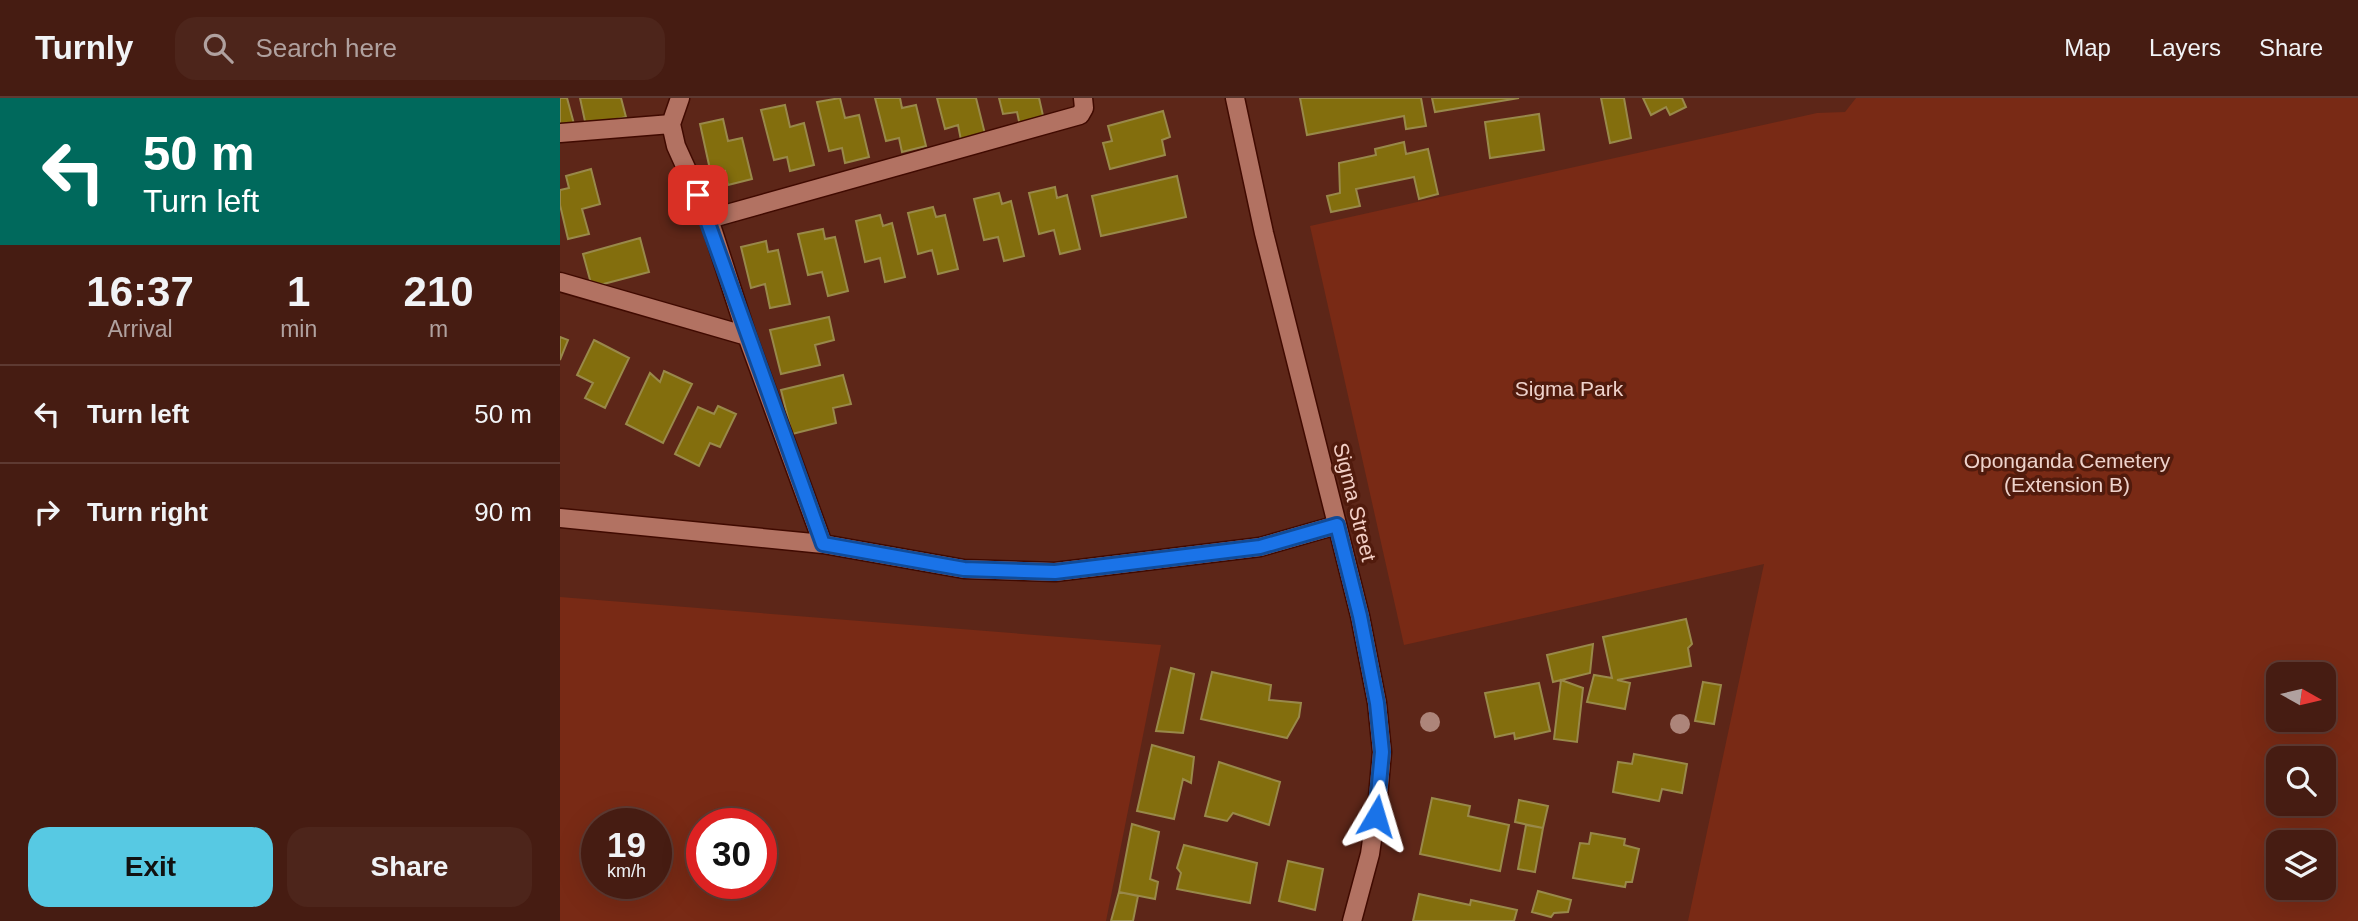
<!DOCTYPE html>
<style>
:root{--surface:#461c12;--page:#4d251b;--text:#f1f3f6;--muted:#b0a19f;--line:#5e3a32;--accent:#57c9e3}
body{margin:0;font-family:Helvetica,sans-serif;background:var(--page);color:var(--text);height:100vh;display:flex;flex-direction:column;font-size:26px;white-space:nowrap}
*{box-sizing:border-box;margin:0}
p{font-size:23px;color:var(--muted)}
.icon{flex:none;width:38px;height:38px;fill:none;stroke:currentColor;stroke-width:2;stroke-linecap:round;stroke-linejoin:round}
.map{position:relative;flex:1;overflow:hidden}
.side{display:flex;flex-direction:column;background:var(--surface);width:560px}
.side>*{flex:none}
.top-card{background:#00695c;color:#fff;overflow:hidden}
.needle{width:46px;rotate:98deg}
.controls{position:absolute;left:1706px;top:564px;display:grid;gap:14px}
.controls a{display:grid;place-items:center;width:70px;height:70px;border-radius:14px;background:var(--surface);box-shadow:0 7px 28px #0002,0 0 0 2px var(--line);font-size:35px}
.speed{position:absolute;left:21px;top:710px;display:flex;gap:14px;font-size:35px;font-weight:700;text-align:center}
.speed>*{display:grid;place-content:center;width:91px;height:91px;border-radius:50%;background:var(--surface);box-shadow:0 7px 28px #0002,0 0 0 2px var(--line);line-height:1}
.speed small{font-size:18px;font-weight:400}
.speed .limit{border:10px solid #d22;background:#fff;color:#111}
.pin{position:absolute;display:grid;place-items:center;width:60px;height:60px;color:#fff;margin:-30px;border-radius:14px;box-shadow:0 4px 10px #0006}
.me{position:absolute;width:77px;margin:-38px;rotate:7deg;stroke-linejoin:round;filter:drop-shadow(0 0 5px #0008)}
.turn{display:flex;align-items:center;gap:24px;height:147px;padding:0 28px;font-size:32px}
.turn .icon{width:91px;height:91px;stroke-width:2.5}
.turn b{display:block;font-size:49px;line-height:60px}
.eta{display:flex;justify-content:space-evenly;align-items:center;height:119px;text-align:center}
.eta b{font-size:42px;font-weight:700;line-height:49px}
.cta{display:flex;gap:14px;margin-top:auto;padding:14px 28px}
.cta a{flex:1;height:80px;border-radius:21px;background:var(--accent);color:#111;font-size:28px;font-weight:700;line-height:80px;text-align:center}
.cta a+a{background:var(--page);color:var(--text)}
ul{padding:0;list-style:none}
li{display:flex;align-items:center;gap:21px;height:98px;padding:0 28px;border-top:2px solid var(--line)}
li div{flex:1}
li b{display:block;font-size:26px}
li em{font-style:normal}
header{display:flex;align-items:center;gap:42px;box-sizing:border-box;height:98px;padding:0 35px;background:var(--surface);border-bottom:2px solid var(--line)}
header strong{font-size:33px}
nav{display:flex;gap:38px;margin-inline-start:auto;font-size:24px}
.search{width:490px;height:63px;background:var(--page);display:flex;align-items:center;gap:18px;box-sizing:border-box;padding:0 24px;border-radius:21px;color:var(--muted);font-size:26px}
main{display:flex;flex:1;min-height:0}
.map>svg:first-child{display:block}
.green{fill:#792a15;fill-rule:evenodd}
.building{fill:#836e0d;stroke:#99894a;stroke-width:2}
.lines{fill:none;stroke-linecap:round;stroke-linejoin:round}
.street-casing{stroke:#400a00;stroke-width:21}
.street{stroke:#b27262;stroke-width:18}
.tree{fill:#ad857a}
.route-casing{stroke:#114b97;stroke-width:18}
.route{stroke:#1a73e8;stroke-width:12}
.labels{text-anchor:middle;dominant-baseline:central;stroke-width:7;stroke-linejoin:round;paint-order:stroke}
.park-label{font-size:21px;fill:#eed2cb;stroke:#511b0d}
.street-label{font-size:21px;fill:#f2cec5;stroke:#511b0d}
</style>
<header>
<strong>Turnly</strong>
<div class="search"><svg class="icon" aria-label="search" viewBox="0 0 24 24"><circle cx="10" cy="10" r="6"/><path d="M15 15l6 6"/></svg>Search here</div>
<nav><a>Map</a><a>Layers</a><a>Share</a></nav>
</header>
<main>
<section class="side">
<div class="top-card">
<div class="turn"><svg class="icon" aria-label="left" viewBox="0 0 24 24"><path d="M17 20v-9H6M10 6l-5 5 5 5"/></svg><div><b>50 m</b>Turn left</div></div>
</div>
<div class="eta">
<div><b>16:37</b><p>Arrival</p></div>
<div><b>1</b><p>min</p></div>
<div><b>210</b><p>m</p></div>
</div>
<ul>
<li><svg class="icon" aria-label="left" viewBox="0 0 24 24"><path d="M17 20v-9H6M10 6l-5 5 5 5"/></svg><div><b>Turn left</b></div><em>50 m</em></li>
<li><svg class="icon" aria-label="right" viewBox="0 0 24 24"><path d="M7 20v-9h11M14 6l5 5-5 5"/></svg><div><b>Turn right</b></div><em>90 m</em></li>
</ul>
<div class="cta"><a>Exit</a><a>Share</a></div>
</section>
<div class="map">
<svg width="1798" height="823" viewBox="0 0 1798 823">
<rect width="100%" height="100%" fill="#5d2618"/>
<!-- green -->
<path class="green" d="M1296 0H1798V823H1128L1204 466 844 547 750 128 1257 15 1285 14ZM1718 576H1764V621H1718ZM1718 660H1764V705H1718ZM1718 744H1764V789H1718Z
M0 499 601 547 546 823H0ZM96 726V786H37V726ZM142 726H201V786H142Z"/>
<!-- building -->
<path class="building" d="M0 0H7L14 26 0 29Z
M20 0H61L66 19 26 28Z
M280 0 285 20 299 17 309 59 285 65 282 50 269 53 257 4Z
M315 0H340L342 10 356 7 366 48 342 54 339 40 326 43Z
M377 0H416L425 36 401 42 398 27 385 31Z
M439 0H479L484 22 460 28 457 14 443 16Z
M740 0H861L866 28 846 31 844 18 747 37Z
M872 0H959L875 14Z
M1041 0H1064L1071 40 1050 45Z
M1083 0H1122L1126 9 1110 17 1106 9 1091 17Z
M225 7 230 29 244 25 254 67 230 73 227 59 214 62 201 12Z
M603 13 610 39 602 42 605 57 550 71 543 45 552 43 548 28Z
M979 16 984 52 930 60 925 24Z
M163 21 168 43 182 40 192 81 168 87 165 73 151 76 140 26Z
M844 44 846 56 868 51 878 96 859 101 854 79 796 91 800 108 771 114 767 98 780 95 779 65 816 57 815 51Z
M31 71 40 106 22 111 29 136 8 141 0 107V92L9 90 6 78Z
M617 78 626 119 541 138 532 98Z
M495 89 497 100 507 97 520 151 500 156 494 132 479 136 469 95Z
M439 95 442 106 451 103 464 158 444 163 438 139 424 142 414 101Z
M373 109 376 119 385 117 398 171 378 176 372 152 358 156 348 115Z
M320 117 323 128 332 125 345 179 325 184 320 160 305 164 296 123Z
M263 131 265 141 275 139 288 193 268 198 262 174 248 177 238 136Z
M80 140 89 174 32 189 23 156Z
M206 143 208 154 218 152 230 206 210 210 205 186 191 190 181 149Z
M269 219 274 242 255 247 260 267 221 276 210 232Z
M0 239 8 242 0 262Z
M34 242 69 260 45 310 25 300 33 285 17 277Z
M104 273 132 286 103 345 66 326 90 275 100 284Z
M283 277 291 306 273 310 276 325 232 336 221 292Z
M158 308 176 316 160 349 150 345 139 368 115 356 138 309 154 316Z
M1126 521 1132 546 1128 550 1131 568 1057 582 1070 585 1065 611 1027 604 1034 577 1052 580 1043 539Z
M1033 546 1030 575 993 584 987 557Z
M611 570 634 576 623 635 596 633Z
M652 574 711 587 709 602 741 605 739 619 727 640 641 621Z
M1001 582 1023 590 1017 644 994 641Z
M1143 584 1161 587 1154 626 1135 623Z
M979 585 990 633 955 641 954 635 935 639 925 595Z
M592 647 634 659 631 685 623 681 614 721 577 713Z
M1074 656 1127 666 1122 695 1102 691 1099 703 1053 694 1058 664 1072 666Z
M659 664 720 684 709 727 673 715 667 723 645 718Z
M872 700 910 708 908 718 949 727 940 773 860 756Z
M959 702 988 708 983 730 955 724Z
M572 726 599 734 590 781 598 784 595 801 559 794Z
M966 727 983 730 975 774 958 771Z
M1031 735 1065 741 1064 747 1079 751 1072 784H1066L1065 789 1013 780 1020 745 1029 746Z
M624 747 697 765 690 805 617 791 621 775 617 770Z
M728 763 763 771 755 812 719 803Z
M978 793 1011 802 1008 814 994 815 991 819 972 814Z
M559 794 578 798 573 823H551Z
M859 796 910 807 911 802 957 812 954 823H853Z"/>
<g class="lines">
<defs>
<path id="street" d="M120 0 111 26 116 48 149 121 187 238 263 446
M675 0 704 135 800 518 817 605 822 654 818 699 810 756 792 823
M0 35 111 26
M149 121 520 17 524 10 523 0
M0 184 187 238
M0 420 263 446 404 471 495 474 700 449 777 427"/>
</defs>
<!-- street casing -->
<use href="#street" class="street-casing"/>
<!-- street -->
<use href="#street" class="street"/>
</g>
<!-- trees -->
<g class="tree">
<circle cx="870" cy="624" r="10"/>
<circle cx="1120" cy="626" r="10"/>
</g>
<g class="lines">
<defs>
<path id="route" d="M138 97 263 446 404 471 495 474 700 449 777 427 800 518 817 605 822 654 816 718"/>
</defs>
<!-- route casing -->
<use href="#route" class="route-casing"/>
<!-- route -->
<use href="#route" class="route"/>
</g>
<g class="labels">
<!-- park labels -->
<g class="park-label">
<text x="1009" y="290">Sigma Park</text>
<text x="1507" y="362">Oponganda Cemetery<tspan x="1507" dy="24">(Extension B)</tspan></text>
</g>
<!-- street labels -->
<g class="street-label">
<text transform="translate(795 404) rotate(76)">Sigma Street</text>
</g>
</g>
</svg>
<div class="controls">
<a><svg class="needle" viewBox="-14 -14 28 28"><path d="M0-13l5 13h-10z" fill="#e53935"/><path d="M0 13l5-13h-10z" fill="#b0a19f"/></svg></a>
<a><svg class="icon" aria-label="search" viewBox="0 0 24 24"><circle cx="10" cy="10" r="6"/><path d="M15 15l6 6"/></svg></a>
<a><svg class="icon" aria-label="layers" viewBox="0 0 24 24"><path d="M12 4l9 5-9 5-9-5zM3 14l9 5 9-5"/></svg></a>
</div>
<div class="speed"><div>19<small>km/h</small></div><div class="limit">30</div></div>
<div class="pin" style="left:138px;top:97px;background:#d93025"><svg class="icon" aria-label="arrive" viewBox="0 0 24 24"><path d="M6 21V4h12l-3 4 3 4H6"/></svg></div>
<svg class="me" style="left:816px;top:718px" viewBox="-20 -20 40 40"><path d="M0-17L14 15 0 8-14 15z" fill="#1a73e8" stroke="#fff" stroke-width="4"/></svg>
</div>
</main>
